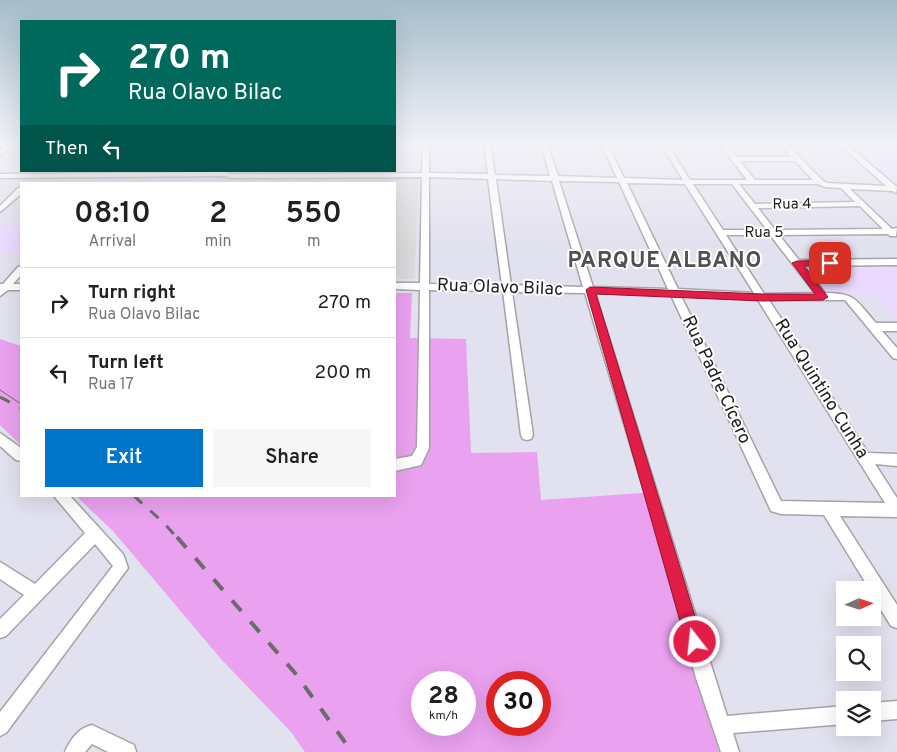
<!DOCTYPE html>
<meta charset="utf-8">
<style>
:root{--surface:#fff;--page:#f6f6f6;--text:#202124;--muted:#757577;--line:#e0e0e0;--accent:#0075c9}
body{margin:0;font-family:Overpass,sans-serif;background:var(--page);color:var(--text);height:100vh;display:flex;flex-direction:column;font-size:19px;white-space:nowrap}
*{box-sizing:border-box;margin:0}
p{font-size:16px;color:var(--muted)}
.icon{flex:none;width:28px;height:28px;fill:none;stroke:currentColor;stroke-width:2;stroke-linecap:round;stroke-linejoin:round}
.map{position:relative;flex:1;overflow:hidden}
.details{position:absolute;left:20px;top:182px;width:376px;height:315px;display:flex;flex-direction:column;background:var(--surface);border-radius:0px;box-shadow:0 5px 20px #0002}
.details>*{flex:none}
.banner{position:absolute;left:20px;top:20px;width:376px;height:152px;border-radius:0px;box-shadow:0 5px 20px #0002;background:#00695c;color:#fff;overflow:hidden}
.needle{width:32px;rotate:87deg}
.controls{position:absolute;left:836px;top:581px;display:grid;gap:10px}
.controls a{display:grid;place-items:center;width:45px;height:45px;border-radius:0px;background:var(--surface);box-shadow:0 5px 20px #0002;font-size:25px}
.speed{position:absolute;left:411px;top:671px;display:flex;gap:10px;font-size:25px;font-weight:700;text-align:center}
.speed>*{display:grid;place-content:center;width:65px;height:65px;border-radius:50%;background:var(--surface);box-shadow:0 5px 20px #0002;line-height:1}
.speed small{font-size:12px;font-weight:400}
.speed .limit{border:8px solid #d22;background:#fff;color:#111}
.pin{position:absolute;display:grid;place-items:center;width:42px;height:42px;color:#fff;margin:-21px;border-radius:10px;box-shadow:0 2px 8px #0006}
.me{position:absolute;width:55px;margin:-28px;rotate:344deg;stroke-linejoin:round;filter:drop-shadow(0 0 4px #0008)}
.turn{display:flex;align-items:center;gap:18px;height:105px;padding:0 25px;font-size:22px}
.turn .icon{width:65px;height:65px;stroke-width:2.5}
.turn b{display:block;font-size:35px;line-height:42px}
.then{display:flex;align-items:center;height:48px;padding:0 25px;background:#0003;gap:10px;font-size:19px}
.eta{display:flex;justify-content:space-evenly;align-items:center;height:85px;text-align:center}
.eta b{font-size:30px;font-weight:600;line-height:35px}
.primary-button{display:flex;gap:10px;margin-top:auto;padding:10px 25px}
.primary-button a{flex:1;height:58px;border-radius:0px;background:var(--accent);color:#fff;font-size:20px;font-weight:600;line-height:58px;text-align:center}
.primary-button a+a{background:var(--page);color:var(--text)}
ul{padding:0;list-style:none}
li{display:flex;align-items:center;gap:15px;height:70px;padding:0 25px;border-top:1px solid var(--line)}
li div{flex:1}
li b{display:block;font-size:19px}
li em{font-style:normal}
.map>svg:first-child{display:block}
.residential{fill:#d9dadb}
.education{fill:#eadaff}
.grass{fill:#eaa1ef;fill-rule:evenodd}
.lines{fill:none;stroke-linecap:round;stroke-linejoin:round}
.street-casing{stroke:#a4a4a4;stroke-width:3}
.street{fill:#fff;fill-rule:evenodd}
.tram{stroke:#6b6b6b;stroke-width:1}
.rail-far1{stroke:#6b6b6b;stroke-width:3;stroke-dasharray:11 11;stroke-linecap:butt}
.rail{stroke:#6b6b6b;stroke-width:4;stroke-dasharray:14 14;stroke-linecap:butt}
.route{fill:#e11d48;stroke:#92132f}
.labels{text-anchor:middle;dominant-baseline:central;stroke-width:4;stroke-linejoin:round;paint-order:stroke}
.far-street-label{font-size:15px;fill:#1d1d1d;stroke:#fff}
.street-label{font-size:18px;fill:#1d1d1d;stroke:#fff}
.district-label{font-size:22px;font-weight:bold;letter-spacing:1px;fill:#505050;stroke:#fff}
</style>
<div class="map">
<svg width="897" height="752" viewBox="0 0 897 752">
<rect width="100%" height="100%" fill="#e2e1ef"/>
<!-- residential -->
<path class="residential" d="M365 178H419L414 279H395V184H364Z
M302 179H356L355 184H300Z"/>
<!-- education -->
<path class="education" d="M846 143H897V187L894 184Z
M21 224V253H0V225Z
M897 264V321L873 293H826L804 265Z"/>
<!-- grass -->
<path class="grass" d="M395 293H412L410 338 466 339 471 453 537 452 541 500 643 493 719 752H305L291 732 221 659 113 531 76 496H395ZM422 682H465V725H422ZM498 682H540V725H498Z
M0 339 21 346V445L0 425Z"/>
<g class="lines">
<defs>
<path id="street" d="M9 143H16L0 156V150Z
M423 143H429V173L488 174 484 143H490L495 175 550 176 541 143H547L558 176 617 178 601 143H607L624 178 683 180 660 143H666L690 180H747L719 143H725L737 157H791L779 143H786L822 180 827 183 886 186 838 143H845L897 187 896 193 892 191 850 189 892 229 897 228 896 236H890L888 234 779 235 799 260 897 259V265L804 266 825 293C857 293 856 301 876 323H897V331H882L897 348V359L893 358 845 300H769L868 453 897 454V466L875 464 897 498V517L840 516 897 605V628L891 626 872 595V590H870L824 515 781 514 771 511 671 295 595 293 727 716 845 706V724L733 733 739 752H721L696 678 657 534 585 293 512 292 533 435 531 439 527 440 523 439 521 435 503 291 429 290V448L421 465 395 471V459L412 456 417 447 420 290 395 289V283H420L422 177 231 178 225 176 0 178V174L226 172 232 174 422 173ZM740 161H795L813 180H755ZM429 177 488 179 502 285 429 284ZM496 179 552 181 583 287 511 285ZM559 181 619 182 668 289 593 287ZM627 183 685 184 754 293 678 289ZM693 184H732L767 230H723ZM739 184H818L825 187 841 188 855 202 755 204ZM860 206 883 229 775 230 758 208ZM726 235H770L815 293 764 294ZM681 296 758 300 885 503 781 501Z
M18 188H21V194L0 212V206Z
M21 266V275L13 284H21V290H8L0 296V284H3L18 267Z
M0 433 21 448V461L16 460 0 446Z
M54 496H70L123 554 128 568 6 733 0 736V712L113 566 95 544 6 636 0 638V619L24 595 0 579V562L35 584 85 533Z
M897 701V719L872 721V703Z
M92 725 134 745 136 752H108L92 744 85 752H65C70 740 78 728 92 725Z"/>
</defs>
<!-- street casing -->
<use href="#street" class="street-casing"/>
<!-- street -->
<use href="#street" class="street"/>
<!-- tram -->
<path class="tram" d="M0 390 21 404"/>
<!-- rail-far1 -->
<path class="rail-far1" d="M0 397 21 408
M134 496 165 524 178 539"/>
<!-- rail -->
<path class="rail" d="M177 537 295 673 352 752"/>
</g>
<!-- sky -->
<linearGradient id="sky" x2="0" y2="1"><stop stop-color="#a5bcca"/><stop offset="0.58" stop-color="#f2f2f8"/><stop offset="1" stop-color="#f2f2f8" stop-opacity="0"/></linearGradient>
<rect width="897" height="248" fill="url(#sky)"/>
<!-- route -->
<path class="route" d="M830 260 835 263 833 265 804 266 828 297 823 300 763 301 596 294 703 642 701 648 695 650 689 648 686 642 586 290 590 287 763 294H815L792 263 797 261Z"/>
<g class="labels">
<!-- far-street labels -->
<g class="far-street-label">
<text transform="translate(792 205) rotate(-1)">Rua 4</text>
<text x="764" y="233">Rua 5</text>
</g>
<!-- street labels -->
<g class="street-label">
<text transform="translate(500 288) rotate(2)">Rua Olavo Bilac</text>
<text transform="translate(716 380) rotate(65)">Rua Padre Cícero</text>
<text transform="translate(821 389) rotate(58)">Rua Quintino Cunha</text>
</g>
<!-- district labels -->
<g class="district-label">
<text x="665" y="261">PARQUE ALBANO</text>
</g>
</g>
</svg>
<div class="controls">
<a><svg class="needle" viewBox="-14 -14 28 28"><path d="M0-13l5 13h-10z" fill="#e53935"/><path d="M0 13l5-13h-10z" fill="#757577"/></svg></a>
<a><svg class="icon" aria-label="search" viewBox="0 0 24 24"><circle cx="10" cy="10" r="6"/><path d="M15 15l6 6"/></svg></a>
<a><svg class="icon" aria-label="layers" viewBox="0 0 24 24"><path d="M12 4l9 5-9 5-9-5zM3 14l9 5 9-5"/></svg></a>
</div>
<div class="speed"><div>28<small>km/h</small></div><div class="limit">30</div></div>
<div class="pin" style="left:830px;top:263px;background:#d93025"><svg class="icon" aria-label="arrive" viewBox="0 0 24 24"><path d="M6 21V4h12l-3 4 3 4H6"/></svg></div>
<svg class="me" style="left:695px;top:642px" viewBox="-20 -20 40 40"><circle r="17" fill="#e11d48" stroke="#fff" stroke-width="3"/><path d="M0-11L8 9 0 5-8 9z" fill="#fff"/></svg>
<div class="banner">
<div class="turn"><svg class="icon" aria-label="right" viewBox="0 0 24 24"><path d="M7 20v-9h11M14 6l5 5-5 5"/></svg><div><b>270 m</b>Rua Olavo Bilac</div></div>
<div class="then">Then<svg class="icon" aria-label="left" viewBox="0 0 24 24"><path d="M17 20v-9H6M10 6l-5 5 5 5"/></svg></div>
</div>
<section class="details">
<div class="eta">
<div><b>08:10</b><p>Arrival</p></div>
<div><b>2</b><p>min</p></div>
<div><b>550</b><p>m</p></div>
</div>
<ul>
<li><svg class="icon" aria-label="right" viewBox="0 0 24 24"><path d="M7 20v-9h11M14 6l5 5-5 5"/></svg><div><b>Turn right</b><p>Rua Olavo Bilac</p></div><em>270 m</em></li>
<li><svg class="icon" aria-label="left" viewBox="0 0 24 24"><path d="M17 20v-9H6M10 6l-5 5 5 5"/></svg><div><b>Turn left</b><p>Rua 17</p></div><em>200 m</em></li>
</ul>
<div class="primary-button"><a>Exit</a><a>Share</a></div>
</section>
</div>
